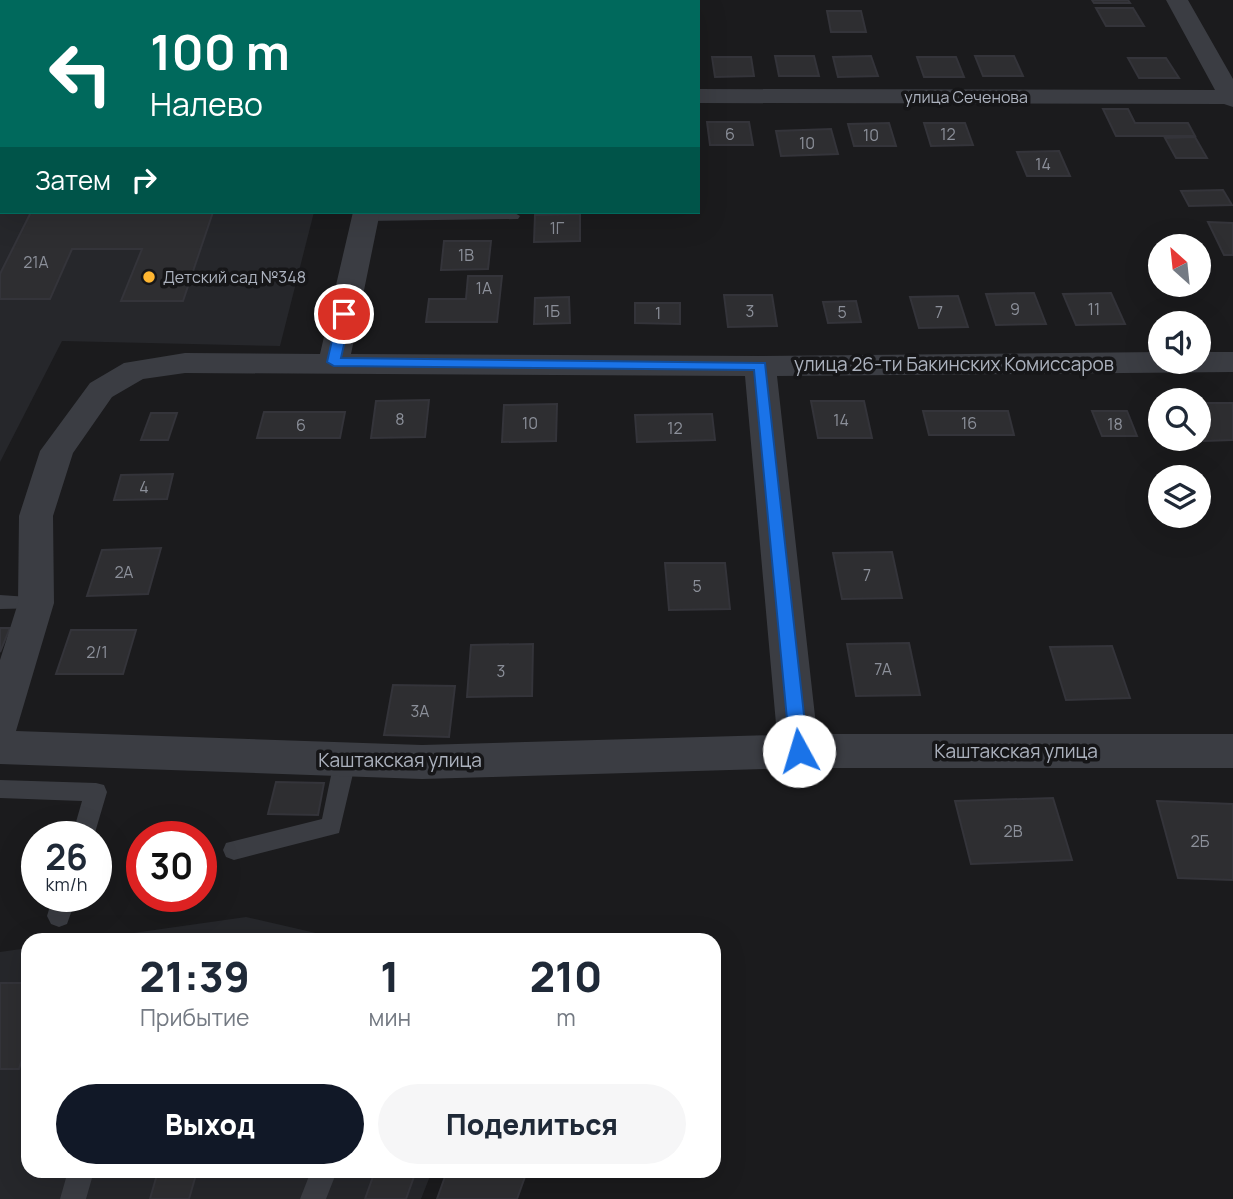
<!DOCTYPE html>
<html lang="ru">
<meta charset="utf-8">
<style>
:root{--surface:#fff;--page:#f6f6f7;--text:#1f2937;--muted:#747a83;--accent:#111827}
body{margin:0;font-family:Manrope,sans-serif;background:var(--page);color:var(--text);height:100vh;display:flex;flex-direction:column;font-size:26px;white-space:nowrap}
*{box-sizing:border-box;margin:0}
p{font-size:23px;color:var(--muted)}
.icon{flex:none;width:38px;height:38px;fill:none;stroke:currentColor;stroke-width:2;stroke-linecap:round;stroke-linejoin:round}
.map{position:relative;flex:1;overflow:hidden}
.side{position:absolute;left:21px;top:933px;width:700px;height:245px;display:flex;flex-direction:column;background:var(--surface);border-radius:21px;box-shadow:0 7px 28px #0002}
.side>*{flex:none}
.top-card{position:absolute;left:0px;top:0px;width:700px;height:214px;box-shadow:0 7px 28px #0002;background:#00695c;color:#fff;overflow:hidden}
.needle{width:46px;rotate:333deg}
.fabs{position:absolute;left:1148px;top:234px;display:grid;gap:14px}
.fabs a{display:grid;place-items:center;width:63px;height:63px;border-radius:50%;background:var(--surface);box-shadow:0 7px 28px #0002;font-size:35px}
.speed{position:absolute;left:21px;top:821px;display:flex;gap:14px;font-size:35px;font-weight:700;text-align:center}
.speed>*{display:grid;place-content:center;width:91px;height:91px;border-radius:50%;background:var(--surface);box-shadow:0 7px 28px #0002;line-height:1}
.speed small{font-size:18px;font-weight:400}
.speed .limit{border:10px solid #d22;background:#fff;color:#111}
.pin{position:absolute;display:grid;place-items:center;width:60px;height:60px;color:#fff;margin:-30px;border:4px solid #fff;border-radius:50%;box-shadow:0 2px 7px #0007}
.me{position:absolute;width:77px;margin:-38px;rotate:354deg;stroke-linejoin:round;filter:drop-shadow(0 0 5px #0008)}
.turn{display:flex;align-items:center;gap:24px;height:147px;padding:0 35px;font-size:32px}
.turn .icon{width:91px;height:91px;stroke-width:2.5}
.turn b{display:block;font-size:49px;line-height:60px}
.then{display:flex;align-items:center;height:66px;padding:0 35px;background:#0003;gap:14px;font-size:26px}
.eta{display:flex;justify-content:space-evenly;align-items:center;height:119px;text-align:center}
.eta b{font-size:42px;font-weight:800;line-height:49px}
.cta{display:flex;gap:14px;margin-top:auto;padding:14px 35px}
.cta a{flex:1;height:80px;border-radius:42px;background:var(--accent);color:#fff;font-size:28px;font-weight:800;line-height:80px;text-align:center}
.cta a+a{background:var(--page);color:var(--text)}
.map>svg:first-child{display:block}
.built{fill:#26272b}
.building{fill:#2e2e31;stroke:#34343a;stroke-width:2}
.lines{fill:none;stroke-linecap:round;stroke-linejoin:round}
.service{fill:#3b3d43;fill-rule:evenodd}
.minor{fill:#3b3d43;fill-rule:evenodd}
.route{fill:#1a73e8;stroke:#114b97;stroke-width:2}
.poi-dot{fill:#ffb631;stroke:#161618;stroke-width:2.5}
.labels{text-anchor:middle;dominant-baseline:central;stroke-width:7;stroke-linejoin:round;paint-order:stroke}
.far-street-label{font-size:16px;fill:#acb2be;stroke:#161618}
.number-label{font-size:16px;fill:#8c909a}
.far-poi-label{font-size:16px;fill:#acb2be;stroke:#161618;text-anchor:start}
.street-label{font-size:19px;fill:#acb2be;stroke:#161618}
</style>
<div class="map">
<svg width="1233" height="1199" viewBox="0 0 1233 1199">
<rect width="100%" height="100%" fill="#1b1b1d"/>
<!-- built -->
<path class="built" d="M0 139 2 212H314L280 346 62 341 0 462Z
M246 917 346 940H84Z
M28 948V1171H432L421 1199H0V952Z"/>
<!-- building -->
<path class="building" d="M1092 0H1128L1130 3H1094Z
M1096 8H1133L1144 26H1106Z
M827 11H861L866 32H831Z
M775 56H814L819 76H779Z
M871 56 878 76 838 77 833 57Z
M975 56H1014L1023 76H983Z
M712 57H751L754 76 715 77Z
M917 57H956L964 77H924Z
M1128 58H1166L1179 78H1139Z
M1103 109H1128L1135 123H1188L1195 136H1116Z
M707 122H749L753 145H710Z
M889 123 896 146H854L848 124Z
M924 123H965L973 145 931 146Z
M831 129 838 154 781 156 776 131Z
M1195 137 1207 158H1176L1165 138Z
M1059 151 1070 176H1027L1017 152Z
M1223 190 1232 205 1189 206 1181 191Z
M31 212H213L183 301H121L142 249H72L50 299H0V274Z
M580 214V241L534 242 535 215Z
M1208 222 1233 223V255H1224Z
M444 241H491L488 269 441 270Z
M468 276H502L497 322H426L429 299H466Z
M1034 293 1046 324 996 325 986 294Z
M1111 293 1125 324 1076 325 1063 294Z
M724 295H772L777 326 728 327Z
M958 296 968 327 919 328 910 297Z
M569 297 570 323 534 324 535 298Z
M856 301 861 322 828 323 823 302Z
M635 303H680V324L635 323Z
M429 400 425 437 371 438 376 401Z
M811 401H864L872 438H818Z
M1199 403H1233V440L1204 441 1199 429Z
M557 404 556 441 502 442 504 405Z
M923 411H1008L1014 435H929Z
M1092 411H1127L1137 436H1102Z
M264 412H345L340 438H257Z
M151 413H177L168 440H141Z
M712 414 715 440 637 442 635 415Z
M173 474 167 499 114 500 121 475Z
M161 548 148 594 87 596 102 550Z
M892 552 902 598 842 599 833 553Z
M665 563H725L730 609 669 610Z
M0 628H10L0 652Z
M71 630H136L123 674H56Z
M909 643 920 695 856 696 847 644Z
M533 644 532 696 467 697 471 645Z
M1112 646 1130 698 1066 700 1050 647Z
M393 685 455 686 449 737 384 735Z
M276 782 324 783 318 815 268 814Z
M1053 798 1072 860 971 864 955 801Z
M1157 801 1233 804V880L1178 878Z
M0 983H28V1040L19 1069H0Z
M158 1171H197L189 1199H150Z
M375 1171H416L406 1199H365Z
M447 1171H516L526 1174 517 1199H437Z"/>
<g class="lines">
<!-- service -->
<path class="service" d="M187 0H199L185 2Z
M376 0H388L375 2Z
M0 102H2V110H0Z
M513 212 520 216 518 219 365 221 358 217 365 213Z
M0 595 43 598 46 603 43 608 0 609Z
M345 752 353 755 356 761 339 833 234 860 226 857 223 850 226 843 322 819 334 761 337 755Z
M0 780 96 783 104 785 107 792 94 836H72L82 801 0 798Z
M53 896H77L67 924 59 927 51 924 47 916Z
M68 1171H94L86 1199H60Z
M311 1171H337L326 1199H300Z"/>
<!-- minor -->
<path class="minor" d="M1166 0H1188L1233 79V107L1224 104 698 103V89L1215 90Z
M353 212H380L351 354 760 356 1160 352V362H1199V352H1233V372L777 376 817 734H1233V768H799L422 779 0 764V660L18 603 19 516 40 451 90 383 124 363 185 353 320 354ZM185 373 745 376 777 735 422 745 16 731 54 603 53 516 73 453 112 397 143 379Z"/>
</g>
<!-- route -->
<path class="route" d="M344 310 351 314 341 358 765 363 808 751 805 756 799 758 793 756 790 751 754 370 334 366 327 362 338 314Z"/>
<!-- markers -->
<circle class="poi-dot" cx="149" cy="277" r="7"/>
<g class="labels">
<!-- far-street labels -->
<g class="far-street-label">
<text x="966" y="97">улица Сеченова</text>
</g>
<!-- number labels -->
<g class="number-label">
<text x="730" y="134">6</text>
<text x="948" y="134">12</text>
<text x="871" y="135">10</text>
<text x="807" y="143">10</text>
<text x="1043" y="164">14</text>
<text x="557" y="228">1Г</text>
<text x="466" y="255">1В</text>
<text x="36" y="262">21А</text>
<text x="484" y="288">1А</text>
<text x="1015" y="309">9</text>
<text x="1094" y="309">11</text>
<text x="552" y="311">1Б</text>
<text x="750" y="311">3</text>
<text x="842" y="312">5</text>
<text x="939" y="312">7</text>
<text x="658" y="313">1</text>
<text x="400" y="419">8</text>
<text x="841" y="420">14</text>
<text x="530" y="423">10</text>
<text x="969" y="423">16</text>
<text x="1115" y="424">18</text>
<text x="301" y="425">6</text>
<text x="675" y="428">12</text>
<text x="144" y="487">4</text>
<text x="124" y="572">2А</text>
<text x="867" y="575">7</text>
<text x="697" y="586">5</text>
<text x="97" y="652">2/1</text>
<text x="883" y="669">7А</text>
<text x="501" y="671">3</text>
<text x="420" y="711">3А</text>
<text x="1013" y="831">2В</text>
<text x="1200" y="841">2Б</text>
</g>
<!-- far-poi labels -->
<g class="far-poi-label">
<text x="163" y="277">Детский сад №348</text>
</g>
<!-- street labels -->
<g class="street-label">
<text x="954" y="364">улица 26-ти Бакинских Комиссаров</text>
<text x="1016" y="751">Каштакская улица</text>
<text x="400" y="760">Каштакская улица</text>
</g>
</g>
</svg>
<div class="fabs">
<a><svg class="needle" viewBox="-14 -14 28 28"><path d="M0-13l5 13h-10z" fill="#e53935"/><path d="M0 13l5-13h-10z" fill="#747a83"/></svg></a>
<a><svg class="icon" aria-label="sound" viewBox="0 0 24 24"><path d="M4 9h4l5-4v14l-5-4H4zM17 9q2 3 0 6"/></svg></a>
<a><svg class="icon" aria-label="search" viewBox="0 0 24 24"><circle cx="10" cy="10" r="6"/><path d="M15 15l6 6"/></svg></a>
<a><svg class="icon" aria-label="layers" viewBox="0 0 24 24"><path d="M12 4l9 5-9 5-9-5zM3 14l9 5 9-5"/></svg></a>
</div>
<div class="speed"><div>26<small>km/h</small></div><div class="limit">30</div></div>
<div class="pin" style="left:344px;top:314px;background:#d93025"><svg class="icon" aria-label="arrive" viewBox="0 0 24 24"><path d="M6 21V4h12l-3 4 3 4H6"/></svg></div>
<svg class="me" style="left:799px;top:751px" viewBox="-20 -20 40 40"><circle r="19" fill="#fff"/><path d="M0-13L10 11 0 6-10 11z" fill="#1a73e8"/></svg>
<div class="top-card">
<div class="turn"><svg class="icon" aria-label="left" viewBox="0 0 24 24"><path d="M17 20v-9H6M10 6l-5 5 5 5"/></svg><div><b>100 m</b>Налево</div></div>
<div class="then">Затем<svg class="icon" aria-label="right" viewBox="0 0 24 24"><path d="M7 20v-9h11M14 6l5 5-5 5"/></svg></div>
</div>
<section class="side">
<div class="eta">
<div><b>21:39</b><p>Прибытие</p></div>
<div><b>1</b><p>мин</p></div>
<div><b>210</b><p>m</p></div>
</div>
<div class="cta"><a>Выход</a><a>Поделиться</a></div>
</section>
</div>
